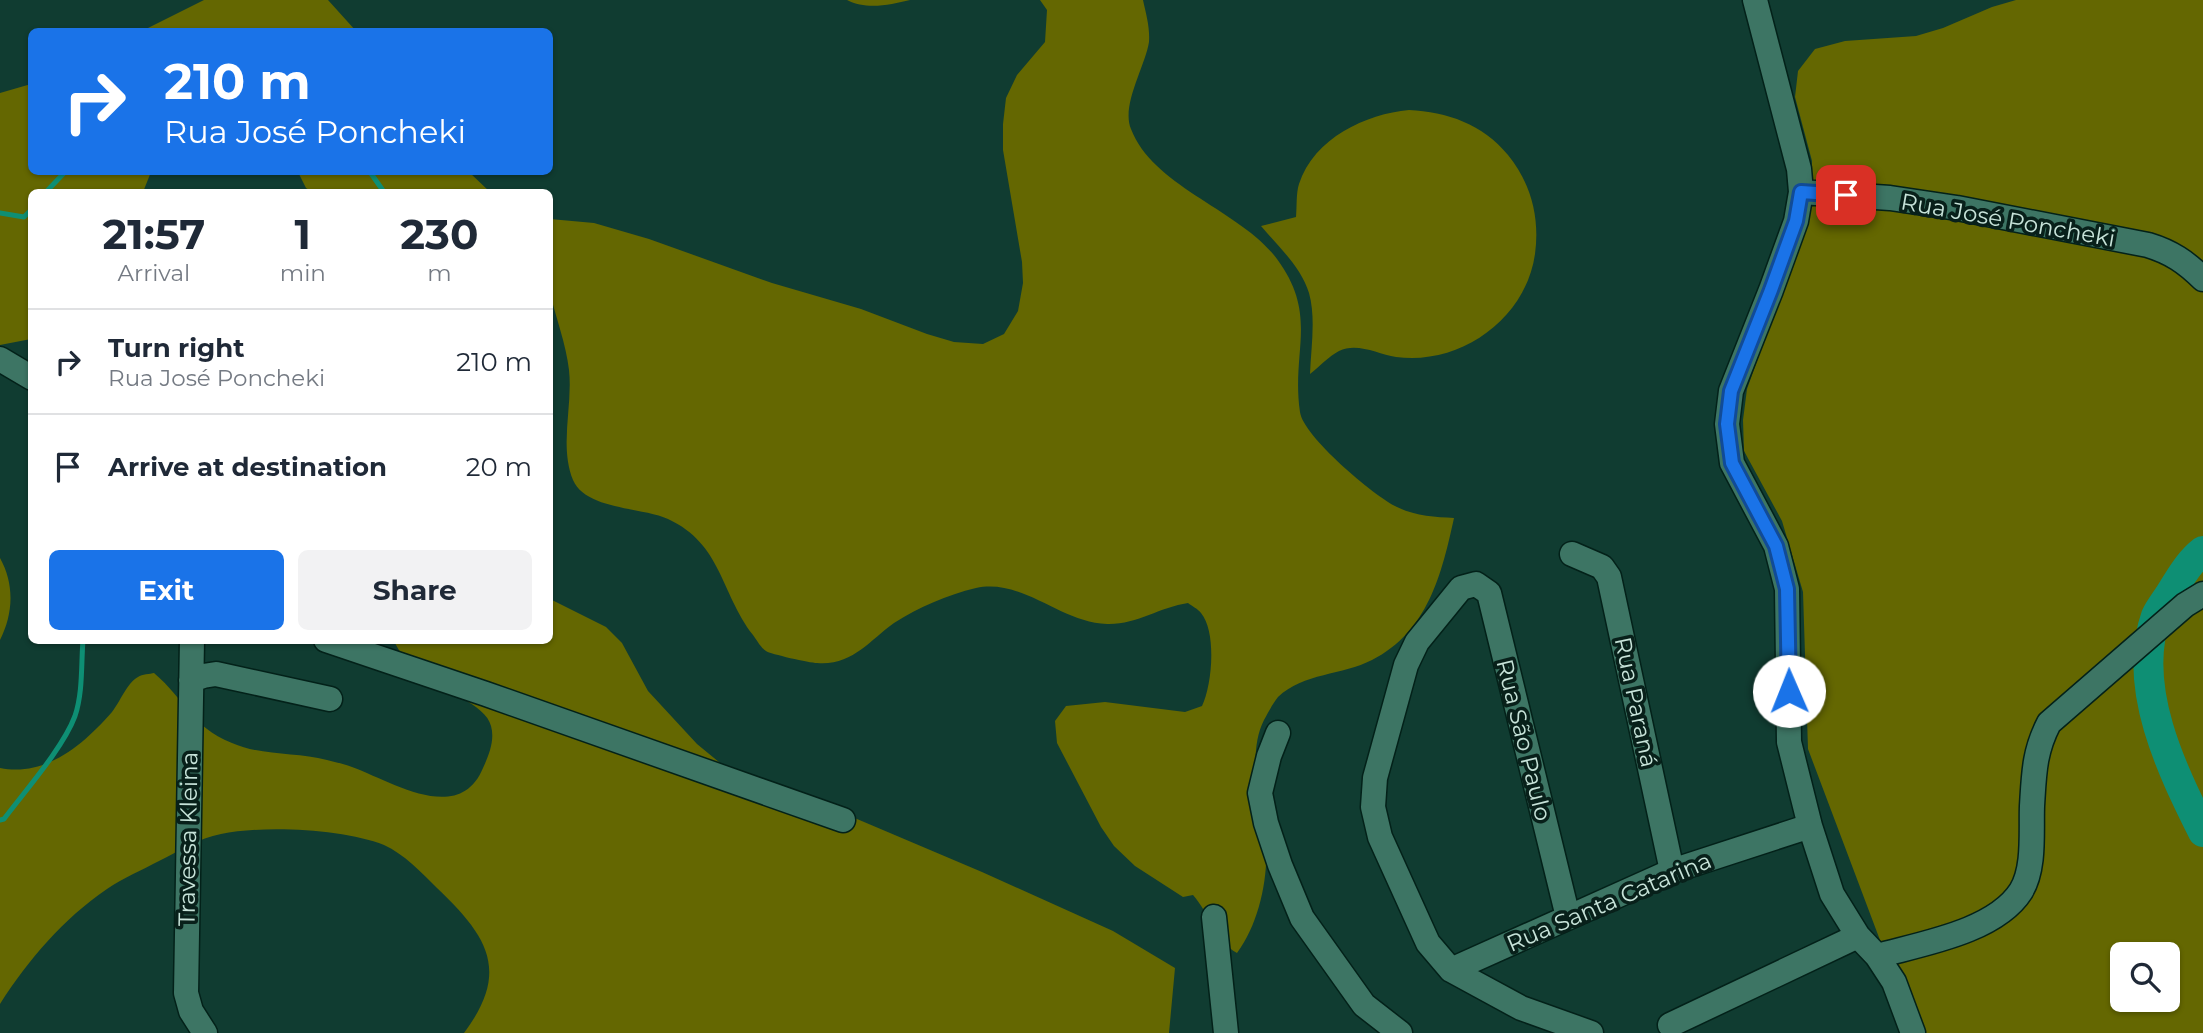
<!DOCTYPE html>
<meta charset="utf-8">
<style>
:root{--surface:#fff;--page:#f2f2f3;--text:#1f2937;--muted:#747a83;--line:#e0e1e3;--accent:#1a73e8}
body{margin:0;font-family:Montserrat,sans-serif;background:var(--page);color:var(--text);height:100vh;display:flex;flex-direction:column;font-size:26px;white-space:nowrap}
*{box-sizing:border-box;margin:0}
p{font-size:23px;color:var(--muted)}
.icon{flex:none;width:38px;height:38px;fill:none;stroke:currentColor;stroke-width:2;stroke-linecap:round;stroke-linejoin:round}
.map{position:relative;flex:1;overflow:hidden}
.side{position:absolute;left:28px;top:189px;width:525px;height:455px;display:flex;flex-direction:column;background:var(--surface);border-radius:10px;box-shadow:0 2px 5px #0004}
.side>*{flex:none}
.guide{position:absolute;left:28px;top:28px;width:525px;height:147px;border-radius:10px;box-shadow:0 2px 5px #0004;background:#1a73e8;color:#fff;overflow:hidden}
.controls{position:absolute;left:2110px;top:942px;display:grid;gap:14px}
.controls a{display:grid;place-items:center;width:70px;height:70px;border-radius:10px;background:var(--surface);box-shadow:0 2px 5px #0004;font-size:35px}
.pin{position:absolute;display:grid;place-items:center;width:60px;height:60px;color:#fff;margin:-30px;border-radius:14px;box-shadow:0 4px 10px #0006}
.me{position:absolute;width:77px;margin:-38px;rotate:359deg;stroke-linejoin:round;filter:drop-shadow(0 0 5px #0008)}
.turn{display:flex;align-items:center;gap:24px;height:147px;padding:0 21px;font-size:32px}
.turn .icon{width:91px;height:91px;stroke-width:2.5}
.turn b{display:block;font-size:49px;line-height:60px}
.eta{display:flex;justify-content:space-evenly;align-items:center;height:119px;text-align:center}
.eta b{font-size:42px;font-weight:700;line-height:49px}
.button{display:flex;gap:14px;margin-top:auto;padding:14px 21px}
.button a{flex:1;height:80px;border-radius:10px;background:var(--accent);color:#fff;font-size:28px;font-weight:700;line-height:80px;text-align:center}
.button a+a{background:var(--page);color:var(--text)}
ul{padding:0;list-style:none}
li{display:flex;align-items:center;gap:21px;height:105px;padding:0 21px;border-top:2px solid var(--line)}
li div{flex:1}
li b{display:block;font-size:26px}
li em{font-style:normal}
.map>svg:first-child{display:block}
.forest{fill:#646701;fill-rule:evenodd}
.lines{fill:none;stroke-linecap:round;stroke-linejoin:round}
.stream{stroke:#0e8f74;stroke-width:5}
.river{stroke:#0e8f74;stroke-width:30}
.minor-casing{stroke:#032119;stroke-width:27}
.minor{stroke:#3d7564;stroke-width:24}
.route-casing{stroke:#114b97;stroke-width:18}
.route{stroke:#1a73e8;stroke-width:12}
.labels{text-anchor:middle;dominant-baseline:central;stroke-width:7;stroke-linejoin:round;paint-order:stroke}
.street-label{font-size:23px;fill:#c7e3d9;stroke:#08201a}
</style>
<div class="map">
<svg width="2203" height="1033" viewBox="0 0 2203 1033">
<rect width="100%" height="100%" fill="#103c31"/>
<!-- forest -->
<path class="forest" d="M204 0H328L356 31H142Z
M847 0H910C890 5 866 10 847 0Z
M1040 0H1143C1146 14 1150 27 1149 42 1145 67 1121 105 1131 129 1153 187 1242 211 1277 259 1319 316 1291 351 1300 412 1303 436 1374 496 1397 507 1415 516 1435 517 1454 518 1442 573 1428 632 1372 660 1343 675 1303 673 1278 697 1273 703 1268 713 1264 720 1245 758 1264 808 1266 847 1268 881 1258 925 1237 953 1216 942 1209 913 1193 895L1183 897 1135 866 1114 846 1101 827 1057 743 1055 721 1066 706 1105 702 1185 712 1202 706C1212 686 1217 632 1201 613 1198 609 1192 606 1188 603 1160 607 1136 625 1107 624 1061 623 1023 578 976 588 947 595 919 607 894 623 869 641 852 666 817 663 810 663 770 654 766 651 761 648 756 639 753 635 720 592 722 544 668 519 642 507 586 510 573 480 559 445 573 406 569 370 566 344 556 318 550 293 546 275 550 239 550 219L594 223 649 239 772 283 861 309 927 334 954 342 983 344 1004 334 1018 311 1023 283 1022 262 1003 150V124L1006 98 1017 75 1045 42 1047 10Z
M2016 0H2203V1033H1915L1808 749 1803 592 1782 521 1744 451 1743 420 1747 389 1800 241 1811 179 1812 161 1795 97 1798 71 1815 49 1845 41 1916 36 1943 28 1992 7ZM2123 954H2168V999H2123Z
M31 84 32 172H151L143 192H32L31 339 0 345V93Z
M1409 110C1447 112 1483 124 1508 155 1531 183 1540 218 1535 254 1526 319 1460 366 1396 357 1378 354 1357 342 1339 351 1329 356 1319 367 1310 374 1311 348 1316 318 1309 293 1301 267 1278 246 1261 226L1296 217C1297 206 1296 193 1299 184 1314 138 1366 114 1409 110Z
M298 172H469L490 192H312L306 188Z
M0 558C15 585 13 614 0 640Z
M550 599 606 627 622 643 648 691 697 744 725 767 824 805 982 872 1113 931 1175 968 1169 1033H464C511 970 487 936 437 888 422 873 404 854 384 845 344 829 264 825 221 834 199 838 179 851 159 861 142 870 123 878 107 889 63 919 29 959 0 1004V768C46 777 83 745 112 712 120 702 127 683 138 677 142 674 150 674 154 673 185 699 190 726 232 743 261 756 296 752 327 760 335 762 344 764 352 767 391 781 459 826 483 768 489 755 495 740 491 726 486 704 441 690 424 677 410 668 401 655 394 641L550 640Z"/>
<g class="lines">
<!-- stream -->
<path class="stream" d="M370 172 384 192
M46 192 65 172
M0 213 24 217 32 209
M0 820 4 819C25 791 63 748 75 716 83 692 81 665 83 640"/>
<!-- river -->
<path class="river" d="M2203 551C2190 561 2182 575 2173 589 2168 598 2160 607 2156 616 2131 687 2172 770 2203 832"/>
<defs>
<path id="minor" d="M1755 0 1799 169 1801 192 1796 221 1771 290 1731 391 1727 424 1732 463 1776 546 1787 589 1789 742 1810 826 1832 894 1858 936 1877 956 1894 982 1913 1033
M1801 192 1890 198 1957 208 2148 245C2171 252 2186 262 2203 279
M0 359 32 378
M1572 554 1602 567 1609 577 1672 871
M192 640 186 993 191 1011 205 1033
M326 640 486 694 843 820
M191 680 203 676 216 674 330 699
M1278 733 1269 756 1260 793 1266 823 1280 865 1302 918 1364 1005 1400 1033
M1214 917 1226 1033
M1568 917 1489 593 1476 584 1461 588 1417 642 1406 665 1375 778 1373 807 1380 837 1428 943 1451 970 1521 1008 1591 1033
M1877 956C1920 944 1995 932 2021 891 2035 868 2031 832 2032 806 2034 774 2034 752 2049 723L2185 605 2203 594
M1451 970 1672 871 1810 826
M1670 1025 1858 936"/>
</defs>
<!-- minor casing -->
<use href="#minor" class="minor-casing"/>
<!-- minor -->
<use href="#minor" class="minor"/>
</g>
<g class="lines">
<defs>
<path id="route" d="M1789 691 1787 589 1776 546 1732 463 1727 424 1731 391 1771 290 1796 221 1801 192 1846 195"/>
</defs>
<!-- route casing -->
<use href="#route" class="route-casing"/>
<!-- route -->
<use href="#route" class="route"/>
</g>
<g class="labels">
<!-- street labels -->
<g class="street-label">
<text transform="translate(2008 220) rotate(10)">Rua José Poncheki</text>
<text transform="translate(1636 702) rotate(78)">Rua Paraná</text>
<text transform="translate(1524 740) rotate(76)">Rua São Paulo</text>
<text transform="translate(188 839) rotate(-89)">Travessa Kleina</text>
<text transform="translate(1609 902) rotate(-23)">Rua Santa Catarina</text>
</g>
</g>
</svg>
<div class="controls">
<a><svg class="icon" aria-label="search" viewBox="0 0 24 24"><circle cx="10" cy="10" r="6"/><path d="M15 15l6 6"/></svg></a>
</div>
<div class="pin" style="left:1846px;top:195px;background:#d93025"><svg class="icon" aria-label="arrive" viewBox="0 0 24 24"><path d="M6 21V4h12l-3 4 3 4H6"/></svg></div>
<svg class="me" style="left:1789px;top:691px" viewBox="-20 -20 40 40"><circle r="19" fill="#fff"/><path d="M0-13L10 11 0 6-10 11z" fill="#1a73e8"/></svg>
<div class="guide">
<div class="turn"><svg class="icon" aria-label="right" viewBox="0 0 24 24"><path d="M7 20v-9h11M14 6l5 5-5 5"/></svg><div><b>210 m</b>Rua José Poncheki</div></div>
</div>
<section class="side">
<div class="eta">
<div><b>21:57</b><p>Arrival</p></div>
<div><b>1</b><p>min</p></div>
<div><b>230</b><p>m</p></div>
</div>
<ul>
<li><svg class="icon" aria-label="right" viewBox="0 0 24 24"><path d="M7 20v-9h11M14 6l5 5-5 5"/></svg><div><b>Turn right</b><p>Rua José Poncheki</p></div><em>210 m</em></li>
<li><svg class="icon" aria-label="arrive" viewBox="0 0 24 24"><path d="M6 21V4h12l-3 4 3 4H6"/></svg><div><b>Arrive at destination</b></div><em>20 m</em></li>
</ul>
<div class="button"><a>Exit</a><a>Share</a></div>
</section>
</div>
